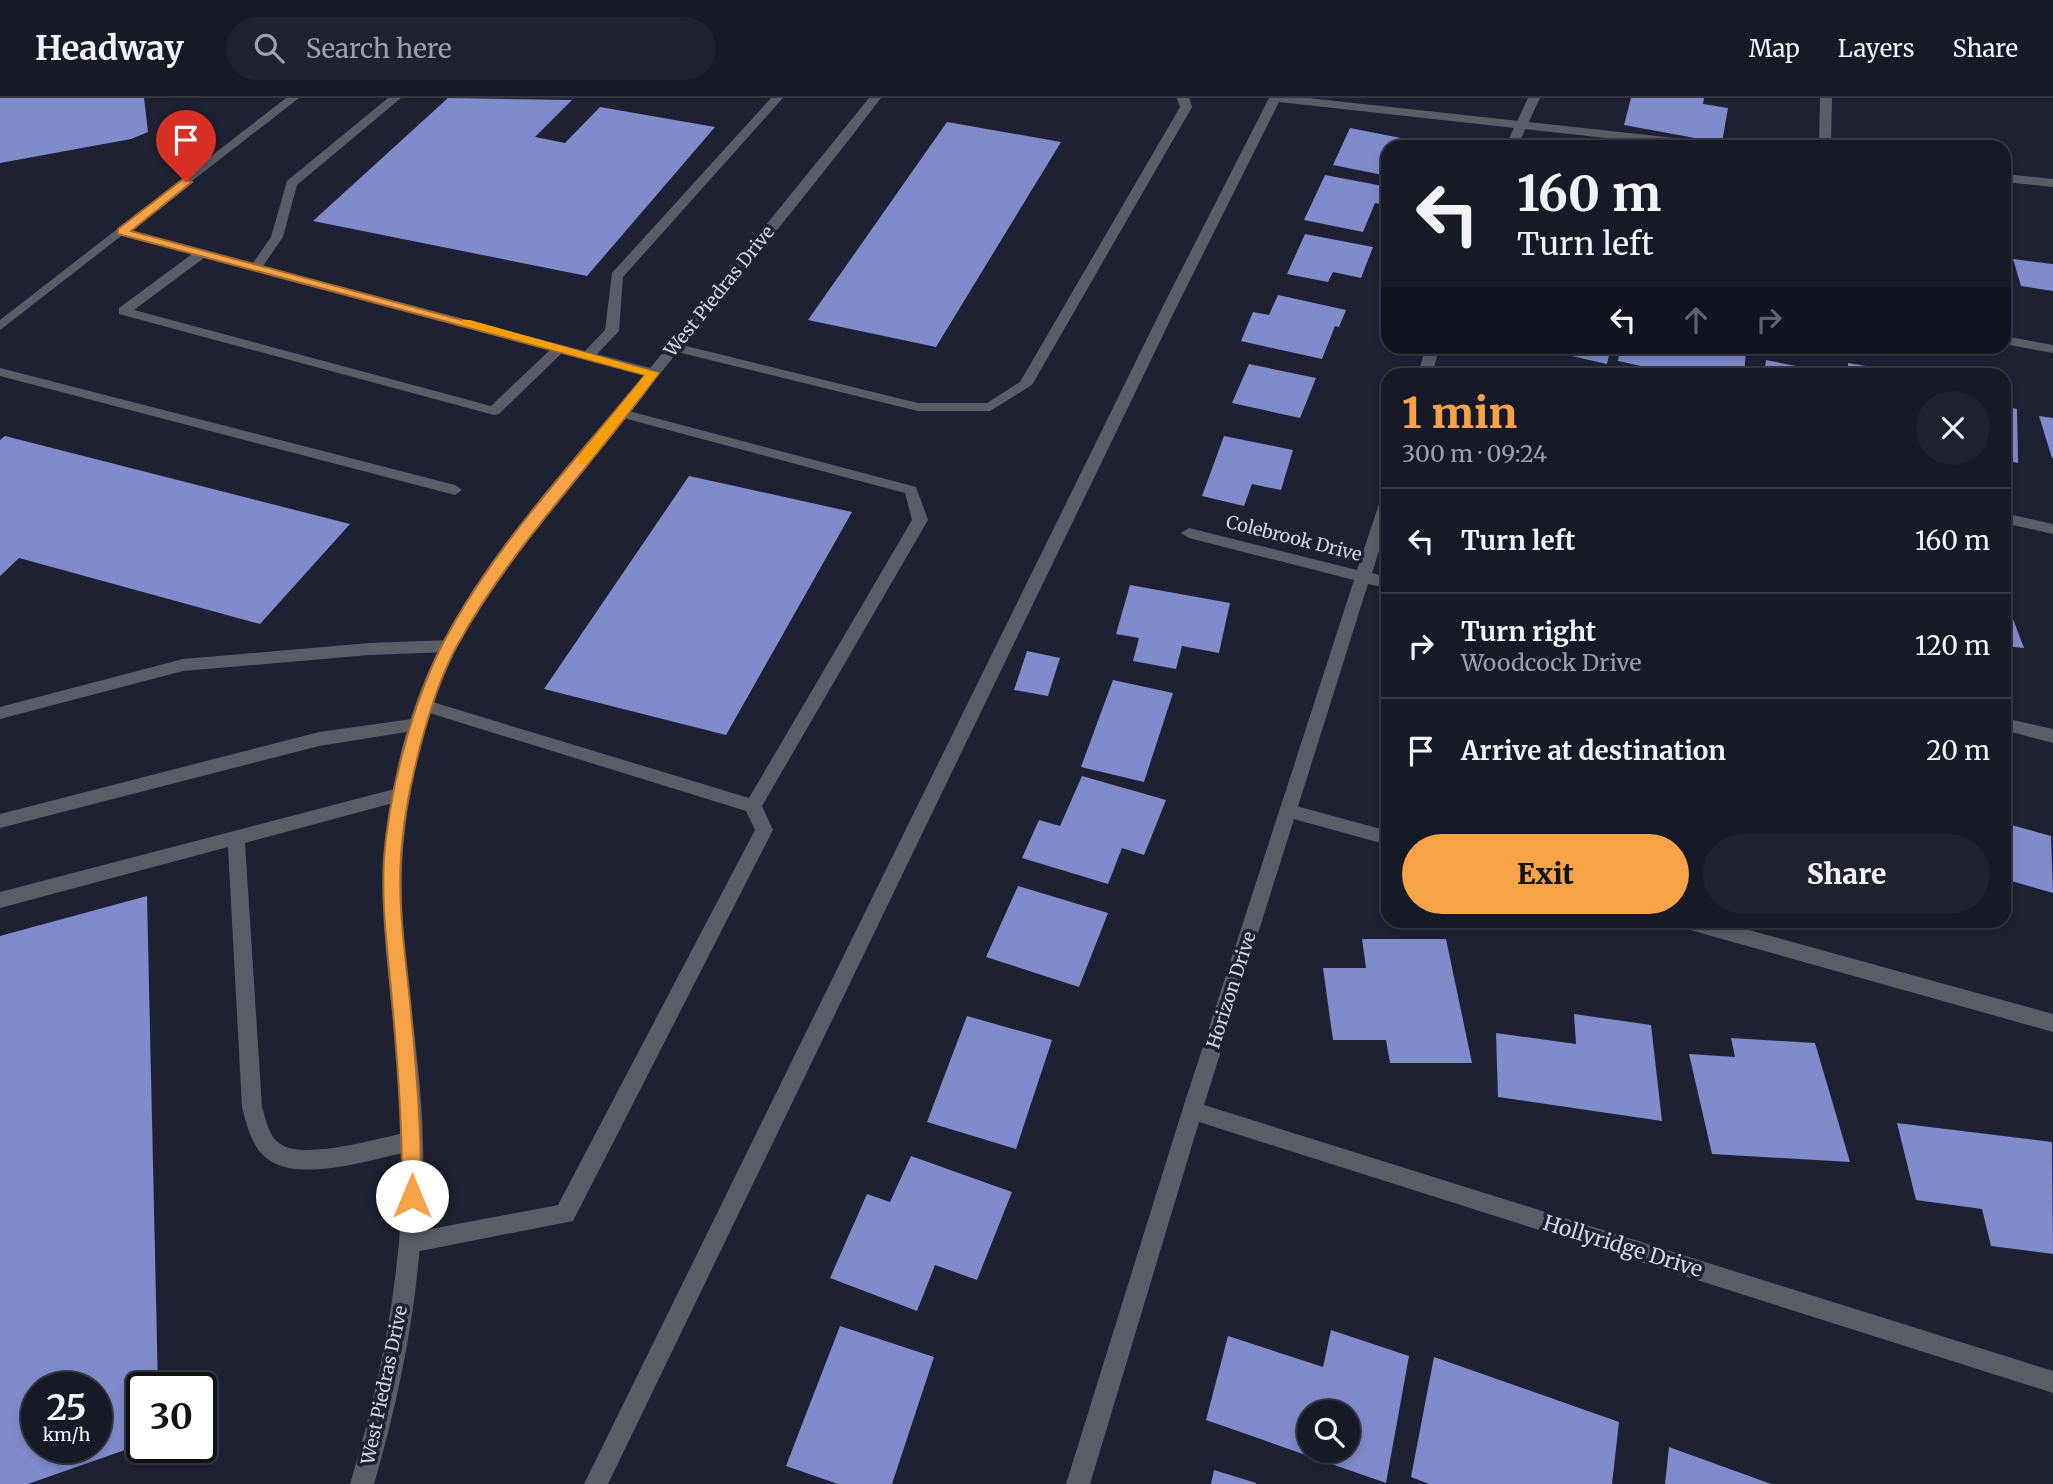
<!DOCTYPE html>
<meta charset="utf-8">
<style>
:root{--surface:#161926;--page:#1f222e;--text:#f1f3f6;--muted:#9ea0a7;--line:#353843;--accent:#f5a346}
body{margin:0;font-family:Merriweather,serif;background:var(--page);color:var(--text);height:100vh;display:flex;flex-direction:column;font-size:26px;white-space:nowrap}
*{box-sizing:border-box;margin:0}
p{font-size:23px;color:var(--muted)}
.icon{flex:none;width:38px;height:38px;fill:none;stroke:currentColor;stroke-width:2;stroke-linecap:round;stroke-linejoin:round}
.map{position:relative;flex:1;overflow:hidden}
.side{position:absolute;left:1381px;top:270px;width:630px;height:560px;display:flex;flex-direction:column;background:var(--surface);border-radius:21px;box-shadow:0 4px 10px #0003,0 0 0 2px var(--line)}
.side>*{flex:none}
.banner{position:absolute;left:1381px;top:42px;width:630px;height:214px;border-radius:21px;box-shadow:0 4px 10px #0003,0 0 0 2px var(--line);background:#161926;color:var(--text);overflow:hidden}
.buttons{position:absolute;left:1297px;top:1302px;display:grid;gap:14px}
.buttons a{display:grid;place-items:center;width:63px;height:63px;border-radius:50%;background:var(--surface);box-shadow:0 4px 10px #0003,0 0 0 2px var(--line);font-size:35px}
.speed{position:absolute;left:21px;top:1274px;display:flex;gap:14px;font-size:35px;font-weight:700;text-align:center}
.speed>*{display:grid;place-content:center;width:91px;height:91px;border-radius:50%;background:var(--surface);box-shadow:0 4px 10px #0003,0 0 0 2px var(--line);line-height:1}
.speed small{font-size:18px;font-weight:400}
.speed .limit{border:4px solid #111;border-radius:10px;background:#fff;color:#111}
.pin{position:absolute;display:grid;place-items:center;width:60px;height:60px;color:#fff;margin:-72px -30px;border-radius:50% 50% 50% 0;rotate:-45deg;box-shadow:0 0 7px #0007}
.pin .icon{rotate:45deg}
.me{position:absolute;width:77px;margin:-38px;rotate:0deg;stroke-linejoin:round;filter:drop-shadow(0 0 5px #0008)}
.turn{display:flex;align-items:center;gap:24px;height:147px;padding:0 21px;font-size:32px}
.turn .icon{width:91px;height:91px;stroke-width:2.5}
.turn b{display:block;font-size:49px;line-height:60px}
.lanes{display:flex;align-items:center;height:66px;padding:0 21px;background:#0003;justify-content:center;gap:35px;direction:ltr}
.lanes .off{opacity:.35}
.round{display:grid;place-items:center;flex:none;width:74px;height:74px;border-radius:37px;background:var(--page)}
.head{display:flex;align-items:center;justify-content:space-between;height:119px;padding:0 21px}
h1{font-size:42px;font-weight:800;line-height:52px;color:var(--accent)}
.primary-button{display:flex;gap:14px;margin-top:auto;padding:14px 21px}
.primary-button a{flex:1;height:80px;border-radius:42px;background:var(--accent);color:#111;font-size:28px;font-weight:800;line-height:80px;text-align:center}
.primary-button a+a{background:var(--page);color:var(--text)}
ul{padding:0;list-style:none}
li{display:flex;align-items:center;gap:21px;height:105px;padding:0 21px;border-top:2px solid var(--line)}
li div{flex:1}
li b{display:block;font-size:26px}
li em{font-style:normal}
header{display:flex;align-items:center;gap:42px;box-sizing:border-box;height:98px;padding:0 35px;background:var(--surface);border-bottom:2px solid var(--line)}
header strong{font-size:33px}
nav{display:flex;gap:38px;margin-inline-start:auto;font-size:24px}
.search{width:490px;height:63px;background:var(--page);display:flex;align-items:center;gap:18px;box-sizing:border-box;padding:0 24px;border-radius:38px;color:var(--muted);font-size:26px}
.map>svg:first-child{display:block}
.building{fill:#7f8bcb;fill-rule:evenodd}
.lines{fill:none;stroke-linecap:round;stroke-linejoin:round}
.lane{fill:#5b5d66;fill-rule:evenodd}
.street{fill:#5b5d66;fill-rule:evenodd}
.route{fill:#f5a346;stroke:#9f6a2e;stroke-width:2}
.slow{fill:#f59e0b}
.labels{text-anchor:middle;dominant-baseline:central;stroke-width:7;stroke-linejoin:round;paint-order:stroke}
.street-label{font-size:18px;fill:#d5d7e2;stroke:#1e2132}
.near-street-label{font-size:21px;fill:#d5d7e2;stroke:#1e2132}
</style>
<header>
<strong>Headway</strong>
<div class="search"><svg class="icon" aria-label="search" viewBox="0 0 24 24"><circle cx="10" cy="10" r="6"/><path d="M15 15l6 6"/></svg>Search here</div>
<nav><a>Map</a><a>Layers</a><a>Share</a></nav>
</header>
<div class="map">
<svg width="2053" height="1386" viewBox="0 0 2053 1386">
<rect width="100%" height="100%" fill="#1e2132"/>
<!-- building -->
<path class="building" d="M0 0H144L148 34 131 41 0 65Z
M448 0 572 2 535 39 565 45 600 9 715 29 587 178 313 123Z
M1631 0H1704L1703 6 1728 10 1722 45 1624 27Z
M947 24 1061 44 936 249 808 222Z
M1350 30 1406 41 1403 49H1388V78L1333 67Z
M1325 77 1388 89 1385 107 1375 105 1363 134 1304 122Z
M1305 136 1373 149 1361 180 1333 174 1328 184 1287 176Z
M2013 161 2053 166V193L2021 188Z
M1278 197 1346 212 1339 229 1335 228 1322 261 1241 243 1253 214 1269 217Z
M1527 248H1611L1607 266Z
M1620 248H1720L1746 254 1744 276H1655V271L1618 263Z
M1766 262 1831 275V276H1764Z
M1848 265 1878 270V276H1848Z
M1249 266 1316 280 1300 320 1232 305Z
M2004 308 2017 311 2018 365 2004 362Z
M2039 318 2053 320V360H2052Z
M5 338 350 426 260 526 19 460 0 478V342Z
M1224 338 1293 352 1281 392 1252 386 1244 408 1202 398Z
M689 378 852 414 726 637 544 591Z
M1130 487 1230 505 1219 555 1182 548 1176 571 1133 563 1139 540 1116 536Z
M2004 497 2024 550 2004 548Z
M1027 553 1060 560 1048 598 1014 592Z
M1113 582 1173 595 1144 684 1081 669Z
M1082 678 1166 702 1144 757 1122 750 1108 786 1022 760 1039 722 1060 728Z
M2004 725 2051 738 2053 795 2004 781Z
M1018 788 1108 815 1079 889 986 859Z
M147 798 158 1290H142V1346L28 1386H0V838ZM37 1290H96V1349H37Z
M1362 841H1446L1472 965H1390L1386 942H1333L1323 870H1366Z
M1574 916 1651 927 1662 1023 1498 999 1496 935 1576 946Z
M967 918 1052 942 1016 1051 927 1024Z
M1731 940 1815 945 1850 1064 1712 1056 1689 956 1735 959Z
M1897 1025 2052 1044 2053 1156 1991 1148 1982 1111 1916 1102Z
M911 1058 1012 1094 977 1182 935 1167 917 1213 830 1180 867 1096 890 1104Z
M840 1228 934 1259 892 1386H838L786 1368Z
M1331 1232 1409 1258 1386 1385 1206 1322 1228 1238 1323 1269ZM1309 1314H1348V1353H1309Z
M1434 1259 1619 1324 1612 1386H1429L1411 1379Z
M1669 1349 1771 1386H1665Z
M1214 1372 1256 1385V1386H1211Z"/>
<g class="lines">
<!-- lane -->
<path class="lane" d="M388 0H401L297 87 283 139 263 168 585 253 605 232 612 175 771 0H783L623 179 619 233 597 256 658 272V278L653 279 562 255 499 316 494 317 119 216V210L192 156 118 137V131L253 165 271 139 287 83ZM204 160 550 252 491 308 134 212Z
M1177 0H1189L1192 9 1032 287 990 313H918L669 252 667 249 674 245 918 305H987L1020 284 1180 9Z
M1269 0H1308L1720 45 1726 49H1688L1279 4 1178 206 608 1386H584L1164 206Z
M1820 0H1832L1831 49H1819Z
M2004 76 2053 81V89L2004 84Z
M0 270 455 387 462 392 455 397 0 278Z
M621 311 916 389 928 422 762 708 773 732 573 1123 410 1155 402 1152 399 1145 402 1138 410 1135 558 1107 755 732 746 713 420 612 418 608 420 604 426 602 749 700 912 422 905 395 616 318V312Z
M2004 415 2053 426V436L2004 425Z
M449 542 457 548 449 554 369 557 183 573 0 621V609L183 561 369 545Z
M419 620 425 621 427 626 425 631 319 648 0 730V716L319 634Z
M402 689 408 691 411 696 408 701 245 745 262 1009C266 1022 269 1040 282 1047 306 1062 384 1039 412 1033L419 1036 422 1043 419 1050 412 1053C375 1060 295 1088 264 1058 251 1046 246 1025 242 1009L228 749 0 810V794Z
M1289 706 1388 733V747L1283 718 1280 713 1283 708Z
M1674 822H1713L2053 916V934L1683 830 1676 828Z"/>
<!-- street -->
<path class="street" d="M286 0H299L0 232V222Z
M869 0H881C801 105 716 206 633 309 573 385 503 460 458 546 428 603 412 669 405 732 393 828 417 923 422 1018 429 1143 409 1267 374 1386H350C386 1267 408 1143 402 1018 397 925 376 832 386 739 393 673 411 604 442 545 493 450 571 368 639 284 715 189 792 95 869 0Z
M1528 0H1540L1517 49H1505Z
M2004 238 2053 247V255L2004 246Z
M1426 248H1440L1432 276H1418Z
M1388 395V424L1372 475 1388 479V490L1368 486 1204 1007 2053 1273V1295L1199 1024 1090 1386H1066L1182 1013 1354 482 1189 440 1181 435 1189 430 1357 472 1381 400Z
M2004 620 2053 631V645L2004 632Z"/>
</g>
<!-- route -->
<path class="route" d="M183 81 192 84 131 133 659 275C593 367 513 447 458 546 429 598 404 701 401 760 398 808 405 855 410 903 416 968 422 1032 421 1098L419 1104 412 1107 405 1104 402 1098C403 1032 398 968 392 903 388 856 381 808 384 760 389 693 412 607 442 547 493 448 575 363 645 277L118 136V131Z"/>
<!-- slow -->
<path class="slow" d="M462 222H470L659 275 587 366H578V359L645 277 462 227Z"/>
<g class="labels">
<!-- street labels -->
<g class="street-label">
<text transform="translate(719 193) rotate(-51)">West Piedras Drive</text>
<text transform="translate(1294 440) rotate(14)">Colebrook Drive</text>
<text transform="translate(1231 892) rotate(-72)">Horizon Drive</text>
<text transform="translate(384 1287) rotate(-78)">West Piedras Drive</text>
</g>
<!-- near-street labels -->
<g class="near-street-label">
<text transform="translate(1623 1148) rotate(17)">Hollyridge Drive</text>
</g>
</g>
</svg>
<div class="buttons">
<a><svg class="icon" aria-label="search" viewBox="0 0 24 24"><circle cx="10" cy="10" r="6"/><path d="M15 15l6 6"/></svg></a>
</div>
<div class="speed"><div>25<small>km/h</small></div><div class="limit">30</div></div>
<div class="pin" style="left:186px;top:84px;background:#d93025"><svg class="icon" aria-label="arrive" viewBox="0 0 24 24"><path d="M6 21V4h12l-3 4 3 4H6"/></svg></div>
<svg class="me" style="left:412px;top:1098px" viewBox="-20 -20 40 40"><circle r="19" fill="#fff"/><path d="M0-13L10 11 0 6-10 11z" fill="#f5a346"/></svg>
<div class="banner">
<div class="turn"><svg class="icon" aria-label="left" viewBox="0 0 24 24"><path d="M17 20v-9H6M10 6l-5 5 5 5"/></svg><div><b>160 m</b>Turn left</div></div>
<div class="lanes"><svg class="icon" aria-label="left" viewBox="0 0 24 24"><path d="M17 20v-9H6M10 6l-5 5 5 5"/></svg><svg class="icon off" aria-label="ahead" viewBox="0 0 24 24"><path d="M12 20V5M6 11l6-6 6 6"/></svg><svg class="icon off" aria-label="right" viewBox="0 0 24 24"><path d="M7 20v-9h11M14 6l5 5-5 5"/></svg></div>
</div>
<section class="side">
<div class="head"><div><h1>1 min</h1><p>300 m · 09:24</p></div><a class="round"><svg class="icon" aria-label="close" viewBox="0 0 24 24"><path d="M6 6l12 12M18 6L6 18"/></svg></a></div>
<ul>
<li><svg class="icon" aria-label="left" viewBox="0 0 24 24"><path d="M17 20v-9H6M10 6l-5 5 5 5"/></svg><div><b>Turn left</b></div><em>160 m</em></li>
<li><svg class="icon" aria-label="right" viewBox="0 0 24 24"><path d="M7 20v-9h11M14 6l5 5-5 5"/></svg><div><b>Turn right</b><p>Woodcock Drive</p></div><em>120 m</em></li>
<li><svg class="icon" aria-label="arrive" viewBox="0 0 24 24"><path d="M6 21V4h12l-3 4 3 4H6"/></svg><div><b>Arrive at destination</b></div><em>20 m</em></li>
</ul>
<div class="primary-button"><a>Exit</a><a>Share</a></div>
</section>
</div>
